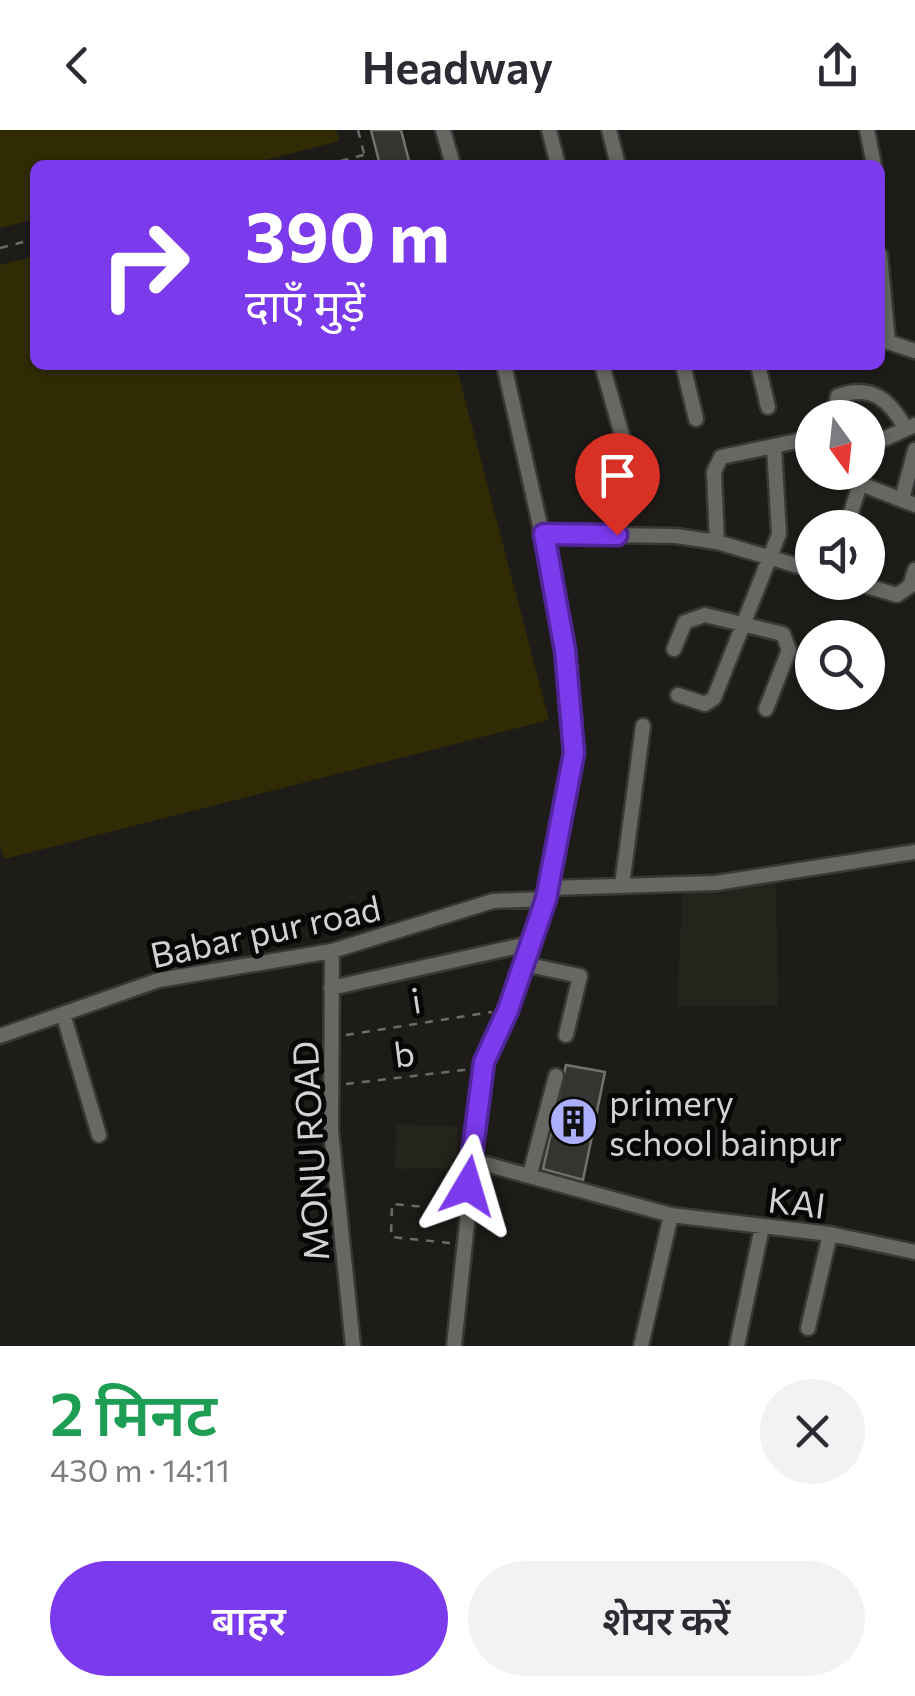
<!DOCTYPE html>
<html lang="hi">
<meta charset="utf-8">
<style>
:root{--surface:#fff;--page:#f2f2f3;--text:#2b2b33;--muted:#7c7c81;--accent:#7c3aed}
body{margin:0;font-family:Commissioner,"Noto Sans Devanagari",sans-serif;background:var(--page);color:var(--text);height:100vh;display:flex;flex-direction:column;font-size:38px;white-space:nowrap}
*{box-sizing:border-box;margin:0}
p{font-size:32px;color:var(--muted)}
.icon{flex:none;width:55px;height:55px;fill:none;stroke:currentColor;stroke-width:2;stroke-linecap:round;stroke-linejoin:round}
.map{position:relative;height:1216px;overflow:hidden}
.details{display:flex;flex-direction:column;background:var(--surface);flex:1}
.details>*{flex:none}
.guide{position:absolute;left:30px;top:30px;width:855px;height:210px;border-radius:15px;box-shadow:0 2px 8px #0004;background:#7c3aed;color:#fff;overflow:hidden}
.needle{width:65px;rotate:165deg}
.controls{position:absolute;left:795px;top:270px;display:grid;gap:20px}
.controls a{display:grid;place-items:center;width:90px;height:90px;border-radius:50%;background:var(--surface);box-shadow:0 2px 8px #0004;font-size:50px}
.pin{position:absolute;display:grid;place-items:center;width:85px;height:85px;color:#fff;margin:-102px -42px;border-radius:50% 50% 50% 0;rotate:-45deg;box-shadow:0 0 10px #0007}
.pin .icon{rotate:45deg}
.me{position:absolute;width:110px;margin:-55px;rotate:7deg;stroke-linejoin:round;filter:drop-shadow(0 0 8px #0008)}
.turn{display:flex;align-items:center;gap:35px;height:210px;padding:0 50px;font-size:45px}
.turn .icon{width:130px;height:130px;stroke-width:2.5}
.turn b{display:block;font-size:70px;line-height:85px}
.round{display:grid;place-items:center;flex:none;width:105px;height:105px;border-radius:52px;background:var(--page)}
.headline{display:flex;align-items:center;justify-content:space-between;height:170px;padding:0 50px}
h1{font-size:60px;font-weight:600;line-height:75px;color:#1e9e55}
.cta{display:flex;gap:20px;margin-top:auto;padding:20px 50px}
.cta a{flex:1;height:115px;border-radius:60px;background:var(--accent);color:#fff;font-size:40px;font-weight:600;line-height:115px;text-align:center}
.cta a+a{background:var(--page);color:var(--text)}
header{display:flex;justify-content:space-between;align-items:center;height:130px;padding:0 50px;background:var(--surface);font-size:45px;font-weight:600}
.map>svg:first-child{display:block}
.built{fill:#25241c}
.green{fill:#302b04}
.building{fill:#353431;stroke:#72726e;stroke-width:2.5}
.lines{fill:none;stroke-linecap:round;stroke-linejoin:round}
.minor-casing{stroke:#383836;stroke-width:19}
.path{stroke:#6d6c6a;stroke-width:2.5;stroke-dasharray:8 8;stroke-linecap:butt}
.minor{stroke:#676763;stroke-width:14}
.route-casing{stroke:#51269a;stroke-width:25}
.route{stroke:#7c3aed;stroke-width:18}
.labels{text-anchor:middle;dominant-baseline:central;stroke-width:10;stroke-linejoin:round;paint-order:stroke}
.street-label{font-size:35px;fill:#d3d2d0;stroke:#070706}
.poi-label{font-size:35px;fill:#d3d2d0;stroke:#070706;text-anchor:start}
</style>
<header><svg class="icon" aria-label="back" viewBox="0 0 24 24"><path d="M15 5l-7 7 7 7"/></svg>Headway<svg class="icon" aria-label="share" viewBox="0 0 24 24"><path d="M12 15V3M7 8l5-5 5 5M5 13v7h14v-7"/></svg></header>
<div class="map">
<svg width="915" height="1216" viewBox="0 0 915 1216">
<rect width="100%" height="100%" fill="#1d1c19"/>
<!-- built -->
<path class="built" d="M776 746 778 875 677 877 683 752Z
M396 994 458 997 456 1038 395 1039Z"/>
<!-- green -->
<path class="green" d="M0 0H336L339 11 246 35H35V89L0 98Z
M35 126V235H456L549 590 4 729 0 715V135Z"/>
<!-- building -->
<path class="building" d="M371 0H401L410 35H380Z
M566 935 605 942 583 1050 543 1039Z"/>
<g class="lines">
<defs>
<path id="minor" d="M443 0 453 35
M549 0 558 35
M609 0 618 35
M867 0 874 35
M880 125 888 212 915 221
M602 235 630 333
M683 235 696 289
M758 235 768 277
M833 288 838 266C872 254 890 270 906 299
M868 332 877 312 915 295
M861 354 915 375
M902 369 915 320
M846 398 864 342
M544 404 676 406 717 412 812 440
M717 412 714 342 721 327 812 308
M853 452 897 465 910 456 915 440
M674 519 685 492 705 485 783 504 789 520 766 579
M678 565 705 574 714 568 779 404 774 316
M622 755 643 596
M549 758 716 753 915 722
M332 821 331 1001 353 1216
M524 834 580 846 566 905
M331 858 532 813
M64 887 99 1005
M0 906 159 850 332 821 493 771 546 769
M471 1030 671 1085 830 1104 915 1122
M530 1044 556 946
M808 1198 830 1104
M454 1216 484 932 508 880 546 769 574 623V587L555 462 504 235
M641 1216 671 1085
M737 1216 762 1097"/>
</defs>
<!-- minor casing -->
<use href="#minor" class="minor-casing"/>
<!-- path -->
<path class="path" d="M358 0 367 35
M325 35 364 25
M0 118 35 109
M346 905 492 882
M346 954 472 939
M450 1113 391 1107 392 1074 456 1080"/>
<!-- minor -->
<use href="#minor" class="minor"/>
</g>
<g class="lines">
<defs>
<path id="route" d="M468 1056 484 932 508 880 546 769 574 623 565 520 544 404 617 405"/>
</defs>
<!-- route casing -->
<use href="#route" class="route-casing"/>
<!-- route -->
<use href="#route" class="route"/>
</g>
<!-- icons -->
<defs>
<symbol id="building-disc" viewBox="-11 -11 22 22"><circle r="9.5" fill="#acaffb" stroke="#070706"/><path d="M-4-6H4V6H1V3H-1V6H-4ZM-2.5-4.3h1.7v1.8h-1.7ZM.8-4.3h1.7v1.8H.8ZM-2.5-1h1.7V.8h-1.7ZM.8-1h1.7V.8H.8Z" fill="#111"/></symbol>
</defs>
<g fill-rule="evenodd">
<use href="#building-disc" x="546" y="964" width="55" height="55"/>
</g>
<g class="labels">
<!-- street labels -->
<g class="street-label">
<text transform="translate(265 800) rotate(-12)">Babar pur road</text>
<text transform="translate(416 869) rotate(-9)">i</text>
<text transform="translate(404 922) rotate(-7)">b</text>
<text transform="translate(309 1021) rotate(-93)">MONU ROAD</text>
<text transform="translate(797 1071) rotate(7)">KAI</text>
</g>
<!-- poi labels -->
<g class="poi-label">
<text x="609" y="971">primery<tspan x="609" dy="40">school bainpur</tspan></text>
</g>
</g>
</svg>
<div class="controls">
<a><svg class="needle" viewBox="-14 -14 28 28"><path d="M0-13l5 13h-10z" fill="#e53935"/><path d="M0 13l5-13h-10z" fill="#7c7c81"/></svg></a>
<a><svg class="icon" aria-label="sound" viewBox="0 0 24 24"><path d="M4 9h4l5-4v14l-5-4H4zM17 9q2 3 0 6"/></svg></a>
<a><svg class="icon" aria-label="search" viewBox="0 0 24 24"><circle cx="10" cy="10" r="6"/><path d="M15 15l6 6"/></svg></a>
</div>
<div class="pin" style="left:617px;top:405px;background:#d93025"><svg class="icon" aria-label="arrive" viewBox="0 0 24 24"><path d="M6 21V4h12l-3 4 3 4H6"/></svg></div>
<svg class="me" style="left:468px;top:1056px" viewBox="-20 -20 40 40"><path d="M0-17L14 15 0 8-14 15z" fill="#7c3aed" stroke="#fff" stroke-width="4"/></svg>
<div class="guide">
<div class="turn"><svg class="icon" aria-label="right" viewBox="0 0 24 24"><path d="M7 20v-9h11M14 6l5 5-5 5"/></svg><div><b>390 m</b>दाएँ मुड़ें</div></div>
</div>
</div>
<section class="details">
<div class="headline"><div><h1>2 मिनट</h1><p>430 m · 14:11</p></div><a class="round"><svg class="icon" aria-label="close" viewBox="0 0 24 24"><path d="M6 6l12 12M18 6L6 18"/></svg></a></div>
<div class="cta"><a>बाहर</a><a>शेयर करें</a></div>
</section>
